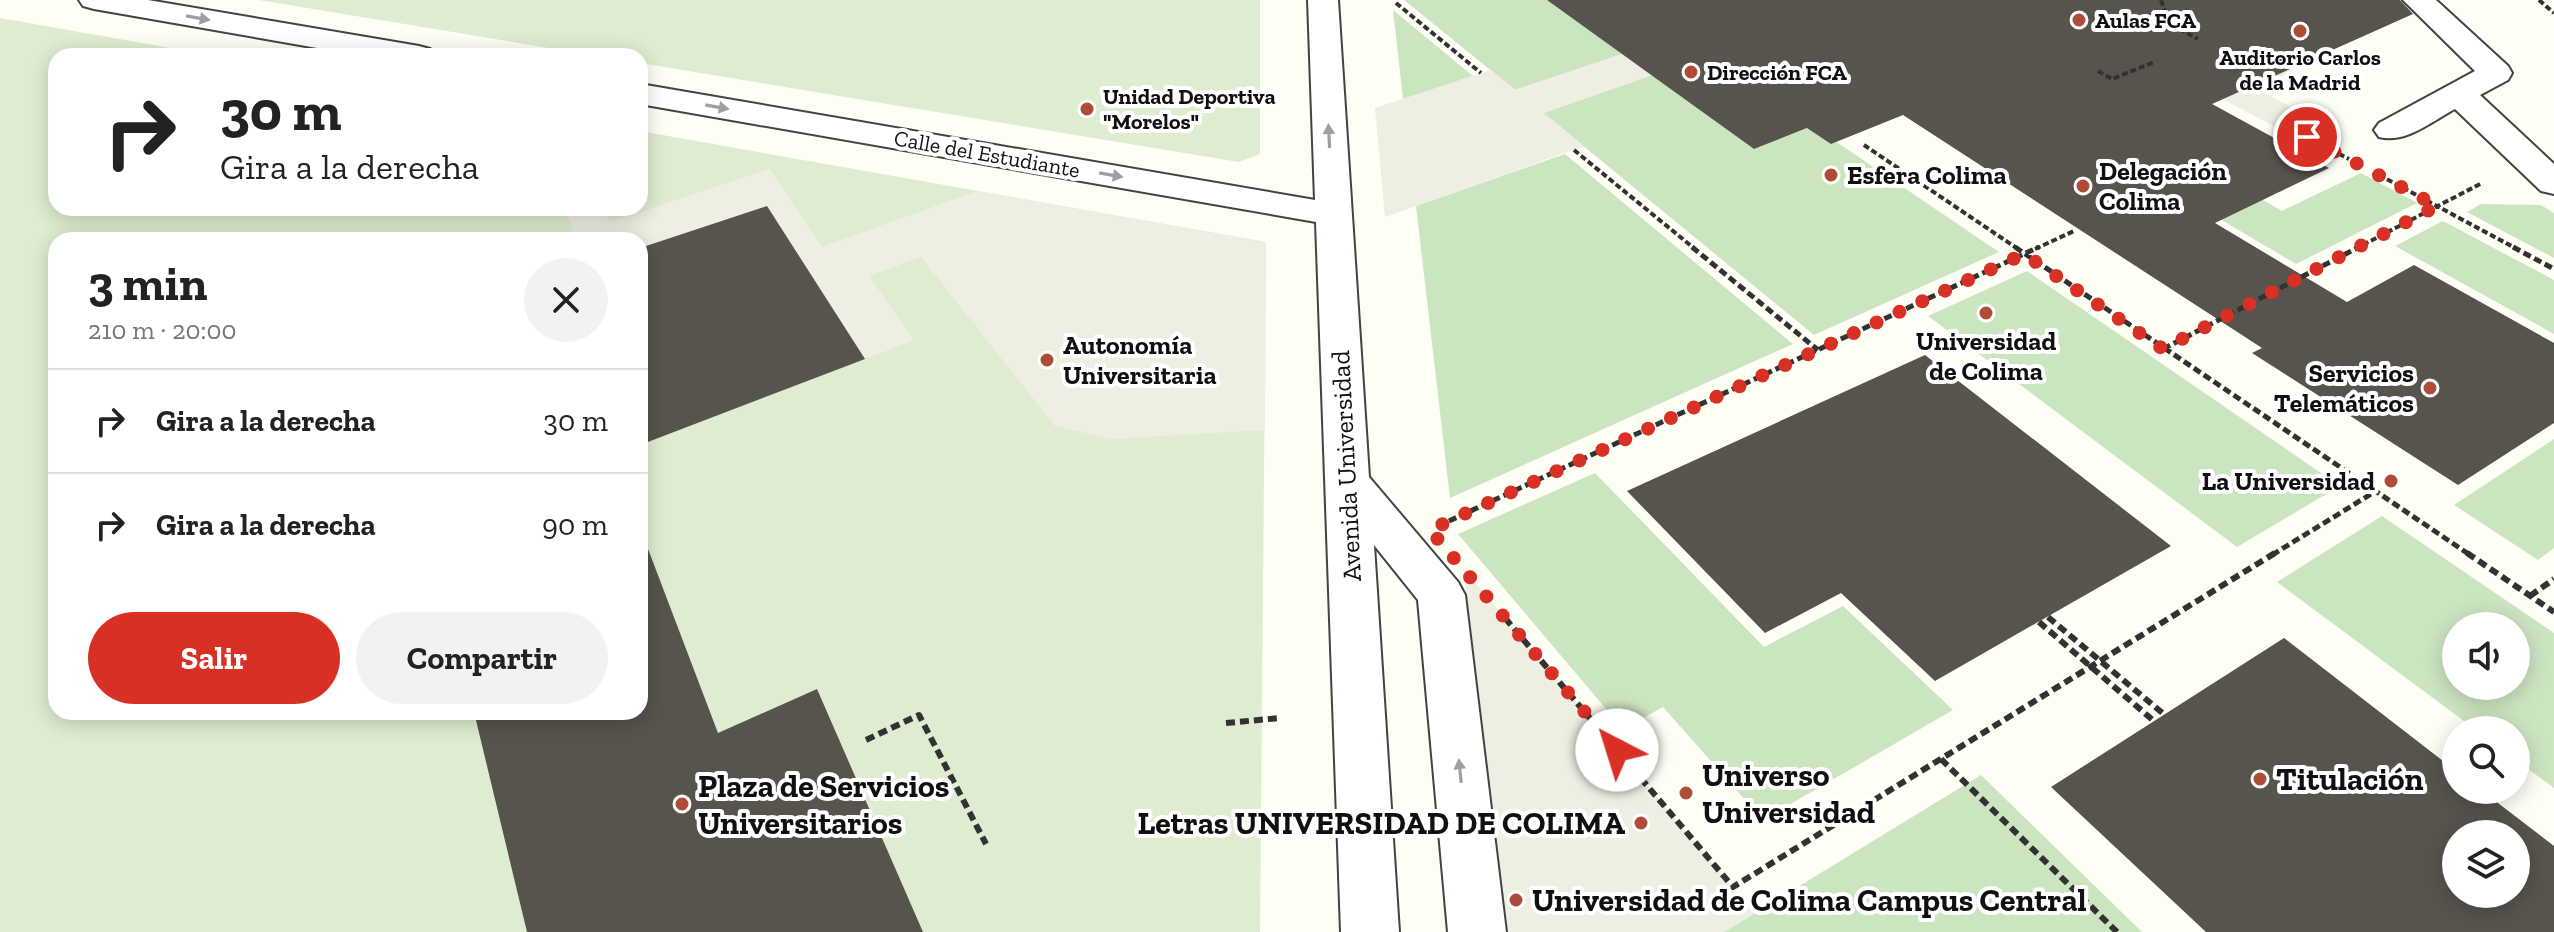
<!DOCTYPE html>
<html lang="es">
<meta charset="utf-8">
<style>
:root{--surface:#fff;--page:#f2f2f2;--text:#222;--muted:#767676;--line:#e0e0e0;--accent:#d93025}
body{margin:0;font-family:"Zilla Slab",serif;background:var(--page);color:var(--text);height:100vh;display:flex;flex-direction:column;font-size:30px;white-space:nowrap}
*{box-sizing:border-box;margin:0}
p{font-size:26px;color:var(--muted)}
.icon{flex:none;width:44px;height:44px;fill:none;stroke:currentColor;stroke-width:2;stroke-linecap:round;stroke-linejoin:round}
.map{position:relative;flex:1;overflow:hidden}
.side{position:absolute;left:48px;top:232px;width:600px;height:488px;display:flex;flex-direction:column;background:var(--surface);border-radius:24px;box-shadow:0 4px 20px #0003}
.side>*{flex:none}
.top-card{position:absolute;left:48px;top:48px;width:600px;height:168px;border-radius:24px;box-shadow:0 4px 20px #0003;background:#fff;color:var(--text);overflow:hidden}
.controls{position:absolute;left:2442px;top:612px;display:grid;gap:16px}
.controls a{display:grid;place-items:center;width:88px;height:88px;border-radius:50%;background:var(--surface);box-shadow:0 4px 20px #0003;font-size:40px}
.pin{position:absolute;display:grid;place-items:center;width:68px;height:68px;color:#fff;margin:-34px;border:4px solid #fff;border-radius:50%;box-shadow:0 2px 8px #0007}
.me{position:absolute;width:88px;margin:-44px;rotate:320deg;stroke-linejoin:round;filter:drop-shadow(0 0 6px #0008)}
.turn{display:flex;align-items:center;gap:28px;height:168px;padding:0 40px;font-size:36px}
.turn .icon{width:104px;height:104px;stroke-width:2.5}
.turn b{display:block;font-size:56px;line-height:68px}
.round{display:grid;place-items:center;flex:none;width:84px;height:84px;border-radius:42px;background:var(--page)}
.headline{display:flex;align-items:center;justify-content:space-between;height:136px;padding:0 40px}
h1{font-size:48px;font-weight:800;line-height:60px}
.button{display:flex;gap:16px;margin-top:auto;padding:16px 40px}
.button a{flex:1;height:92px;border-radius:48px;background:var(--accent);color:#fff;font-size:32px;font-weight:800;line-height:92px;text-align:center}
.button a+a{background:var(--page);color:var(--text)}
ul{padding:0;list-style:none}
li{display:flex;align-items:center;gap:24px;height:104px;padding:0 40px;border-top:2px solid var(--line)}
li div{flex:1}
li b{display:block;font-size:30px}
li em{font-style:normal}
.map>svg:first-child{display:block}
.green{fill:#cce5c1;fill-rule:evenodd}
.pitch{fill:#deedd1;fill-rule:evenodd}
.plaza{fill:#eeeee2}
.building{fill:#57534d;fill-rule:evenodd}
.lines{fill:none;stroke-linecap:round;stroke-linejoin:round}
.minor-casing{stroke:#434343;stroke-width:4}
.path-far2{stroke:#323232;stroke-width:4;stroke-dasharray:6 3;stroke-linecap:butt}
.path-far1{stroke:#323232;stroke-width:5;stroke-dasharray:8 4;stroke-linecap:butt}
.path{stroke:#323232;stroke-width:6;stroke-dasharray:9 5;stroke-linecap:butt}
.minor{fill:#fff;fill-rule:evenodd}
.path-bridge{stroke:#323232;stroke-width:6;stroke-dasharray:9 5;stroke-linecap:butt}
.oneway{fill:#9f9f9f}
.route{stroke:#d93025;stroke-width:14;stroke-dasharray:0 25.2}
.poi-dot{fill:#af4c38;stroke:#fff;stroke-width:3}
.labels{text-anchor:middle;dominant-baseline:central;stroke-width:8;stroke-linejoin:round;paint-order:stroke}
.far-poi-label{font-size:22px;font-weight:bold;fill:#101010;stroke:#fff;text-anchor:start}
.far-street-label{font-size:22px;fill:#101010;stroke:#fff}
.poi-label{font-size:26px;font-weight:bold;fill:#101010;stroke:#fff;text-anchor:start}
.street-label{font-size:26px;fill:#101010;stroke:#fff}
.near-poi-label{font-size:32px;font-weight:bold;fill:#101010;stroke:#fff;text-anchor:start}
</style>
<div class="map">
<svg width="2554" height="932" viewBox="0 0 2554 932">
<rect width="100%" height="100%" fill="#fdfef4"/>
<!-- green -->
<path class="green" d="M1404 0H1564L1622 54 1515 90Z
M1393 10 1473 76 1403 99Z
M1652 75 1754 149 1813 126 1999 252 1814 335 1543 113Z
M2053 120H2125L2282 211 2361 173 2417 203 2296 264Z
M1565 154 1793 344 1450 498 1416 206Z
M2481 204 2541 205 2554 213V258L2467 212Z
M2443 221 2554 280V334L2395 246Z
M2027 271 2340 486 2237 547 1928 316Z
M2554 439V548L2538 560 2454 505Z
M1595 473 1764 647 1843 606 1953 710 1763 820 1663 707 1623 729 1458 534Z
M2382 516 2554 633V788L2516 760V730H2476L2277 582ZM2456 626H2516V686H2456Z
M1981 775 2142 932H1724Z"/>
<!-- pitch -->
<path class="pitch" d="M259 0H1260V154L1239 162 640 63V56H597Z
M0 18 216 56H56V208H640V131L1266 242 1260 932H0ZM56 240H640V712H56Z"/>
<!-- plaza -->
<path class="plaza" d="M2215 32 2293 71 2255 88 2329 127 2300 140 2149 60Z
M1622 54 1652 75 1544 113 1584 146 1385 217 1375 108 1491 70 1516 90Z
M770 169 822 247 977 191 1266 242 1265 430 1111 439 1055 426 921 257 869 276 914 340 865 359 767 206 640 248V240H545L574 230 563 208H602L610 222Z
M1463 568 1733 887 1754 913 1724 932H1506Z"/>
<!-- building -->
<path class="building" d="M1547 0H2400L2413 14 2212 104 2329 168 2215 223 2347 302 2414 265 2554 343V423L2458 485 2252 353 2262 348 1903 115 1831 144 1807 128 1754 149Z
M767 206 865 359 640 445V248Z
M1925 355 2171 546 1935 681 1841 593 1765 633 1627 491Z
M640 541H645L718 733 817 689 923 932H527L474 712H640Z
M2284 638 2456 771V790H2481L2554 846V932H2206L2051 787ZM2456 834H2516V894H2456Z"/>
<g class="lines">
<defs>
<path id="minor" d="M79 0H148L419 46 430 49 435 56H363L94 9 83 6Z
M1308 0H1338L1369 477 1458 582 1465 595 1506 932H1448L1418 600 1374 545 1399 932H1341L1316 222 640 104V84L1315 200Z
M2403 0H2436L2508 66 2512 73 2508 80 2480 95 2554 164V194L2541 191 2455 109C2432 121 2406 144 2379 137L2374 130 2379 123 2475 71Z"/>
</defs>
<!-- minor casing -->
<use href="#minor" class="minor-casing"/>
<!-- path-far2 -->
<path class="path-far2" d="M2161 0 2170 24 2198 39
M2539 0 2554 13
M1396 3 1481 73
M2098 71 2112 79 2154 62
M2307 137 2349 159
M1864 145 2018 249
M1574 150 1695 249
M2379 175 2517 249
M2035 249 2074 231
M2355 249 2482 183"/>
<!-- path-far1 -->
<path class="path-far1" d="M1692 247 1818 350
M2015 247 2470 555
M2513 247 2554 269
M2163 349 2359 247
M1449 521 2039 247
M2272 555 2376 491"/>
<!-- path -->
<path class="path" d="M2467 553 2554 612
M2530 596 2554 579
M1505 618 1733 887 2275 553
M2039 622 2155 722
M1226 723 1280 718
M866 740 919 715 986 844
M1941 759 2117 932"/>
<!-- minor -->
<use href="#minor" class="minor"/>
<!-- path-bridge -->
<path class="path-bridge" d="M2048 617 2166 716"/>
</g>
<!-- one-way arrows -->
<defs><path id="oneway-solid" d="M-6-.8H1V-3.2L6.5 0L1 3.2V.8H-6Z" transform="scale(2)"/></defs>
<g class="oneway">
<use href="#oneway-solid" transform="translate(198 18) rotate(10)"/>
<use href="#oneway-solid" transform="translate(717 107) rotate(10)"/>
<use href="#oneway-solid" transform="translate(1329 136) rotate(-93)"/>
<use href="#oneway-solid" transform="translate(1111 175) rotate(10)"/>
<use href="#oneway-solid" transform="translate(1460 771) rotate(-96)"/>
</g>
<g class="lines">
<!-- route -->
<path class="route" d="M1617 750 1430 530 2024 254 2163 349 2437 206 2307 137"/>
</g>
<!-- markers -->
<g class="poi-dot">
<circle cx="2079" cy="20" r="8"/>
<circle cx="2300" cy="31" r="8"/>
<circle cx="1691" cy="72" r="8"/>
<circle cx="1087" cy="109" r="8"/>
<circle cx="1831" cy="175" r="8"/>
<circle cx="2083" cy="186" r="8"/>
<circle cx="1986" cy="313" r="8"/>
<circle cx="1047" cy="360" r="8"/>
<circle cx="2430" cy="388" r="8"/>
<circle cx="2391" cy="481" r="8"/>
<circle cx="2260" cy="779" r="8"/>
<circle cx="1686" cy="793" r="8"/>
<circle cx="682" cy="804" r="8"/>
<circle cx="1641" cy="823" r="8"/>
<circle cx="1516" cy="900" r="8"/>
</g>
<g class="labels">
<!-- far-poi labels -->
<g class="far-poi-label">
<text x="2095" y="20">Aulas FCA</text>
<text x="2300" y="57" text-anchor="middle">Auditorio Carlos<tspan x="2300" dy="25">de la Madrid</tspan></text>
<text x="1707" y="72">Dirección FCA</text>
<text x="1103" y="96">Unidad Deportiva<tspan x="1103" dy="25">"Morelos"</tspan></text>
</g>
<!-- far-street labels -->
<g class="far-street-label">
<text transform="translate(987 154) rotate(10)">Calle del Estudiante</text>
</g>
<!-- poi labels -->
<g class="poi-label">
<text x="2099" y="171">Delegación<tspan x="2099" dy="30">Colima</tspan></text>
<text x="1847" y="175">Esfera Colima</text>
<text x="1986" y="341" text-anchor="middle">Universidad<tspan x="1986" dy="30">de Colima</tspan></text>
<text x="1063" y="345">Autonomía<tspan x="1063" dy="30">Universitaria</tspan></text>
<text x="2414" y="373" text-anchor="end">Servicios<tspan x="2414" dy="30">Telemáticos</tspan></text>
<text x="2375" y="481" text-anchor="end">La Universidad</text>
</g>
<!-- street labels -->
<g class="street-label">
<text transform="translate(1346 466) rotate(-93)">Avenida Universidad</text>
</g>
<!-- near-poi labels -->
<g class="near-poi-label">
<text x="1702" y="775">Universo<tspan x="1702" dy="37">Universidad</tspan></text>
<text x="2276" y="779">Titulación</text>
<text x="698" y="786">Plaza de Servicios<tspan x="698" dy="37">Universitarios</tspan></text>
<text x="1625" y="823" text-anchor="end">Letras UNIVERSIDAD DE COLIMA</text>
<text x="1532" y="900">Universidad de Colima Campus Central</text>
</g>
</g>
</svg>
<div class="controls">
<a><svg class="icon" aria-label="sound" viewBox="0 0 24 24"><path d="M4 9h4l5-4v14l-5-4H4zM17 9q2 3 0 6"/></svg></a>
<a><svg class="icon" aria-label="search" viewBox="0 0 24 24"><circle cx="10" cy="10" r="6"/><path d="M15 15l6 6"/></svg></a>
<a><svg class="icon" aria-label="layers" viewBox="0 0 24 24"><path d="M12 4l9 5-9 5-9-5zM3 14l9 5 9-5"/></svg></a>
</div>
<div class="pin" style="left:2307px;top:137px;background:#d93025"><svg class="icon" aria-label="arrive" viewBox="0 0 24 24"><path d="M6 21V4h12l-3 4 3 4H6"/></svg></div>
<svg class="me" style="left:1617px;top:750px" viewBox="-20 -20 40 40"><circle r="19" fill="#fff"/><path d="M0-13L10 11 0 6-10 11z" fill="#d93025"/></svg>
<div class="top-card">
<div class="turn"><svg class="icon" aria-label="right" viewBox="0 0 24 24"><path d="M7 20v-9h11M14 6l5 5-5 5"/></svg><div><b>30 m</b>Gira a la derecha</div></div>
</div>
<section class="side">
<div class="headline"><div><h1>3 min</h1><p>210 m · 20:00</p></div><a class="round"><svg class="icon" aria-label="close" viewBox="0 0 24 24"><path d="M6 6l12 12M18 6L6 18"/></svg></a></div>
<ul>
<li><svg class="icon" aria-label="right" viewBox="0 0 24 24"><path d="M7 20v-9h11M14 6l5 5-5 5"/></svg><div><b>Gira a la derecha</b></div><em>30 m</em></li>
<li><svg class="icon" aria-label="right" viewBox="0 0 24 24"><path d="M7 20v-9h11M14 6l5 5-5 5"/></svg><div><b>Gira a la derecha</b></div><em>90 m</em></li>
</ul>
<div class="button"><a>Salir</a><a>Compartir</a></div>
</section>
</div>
